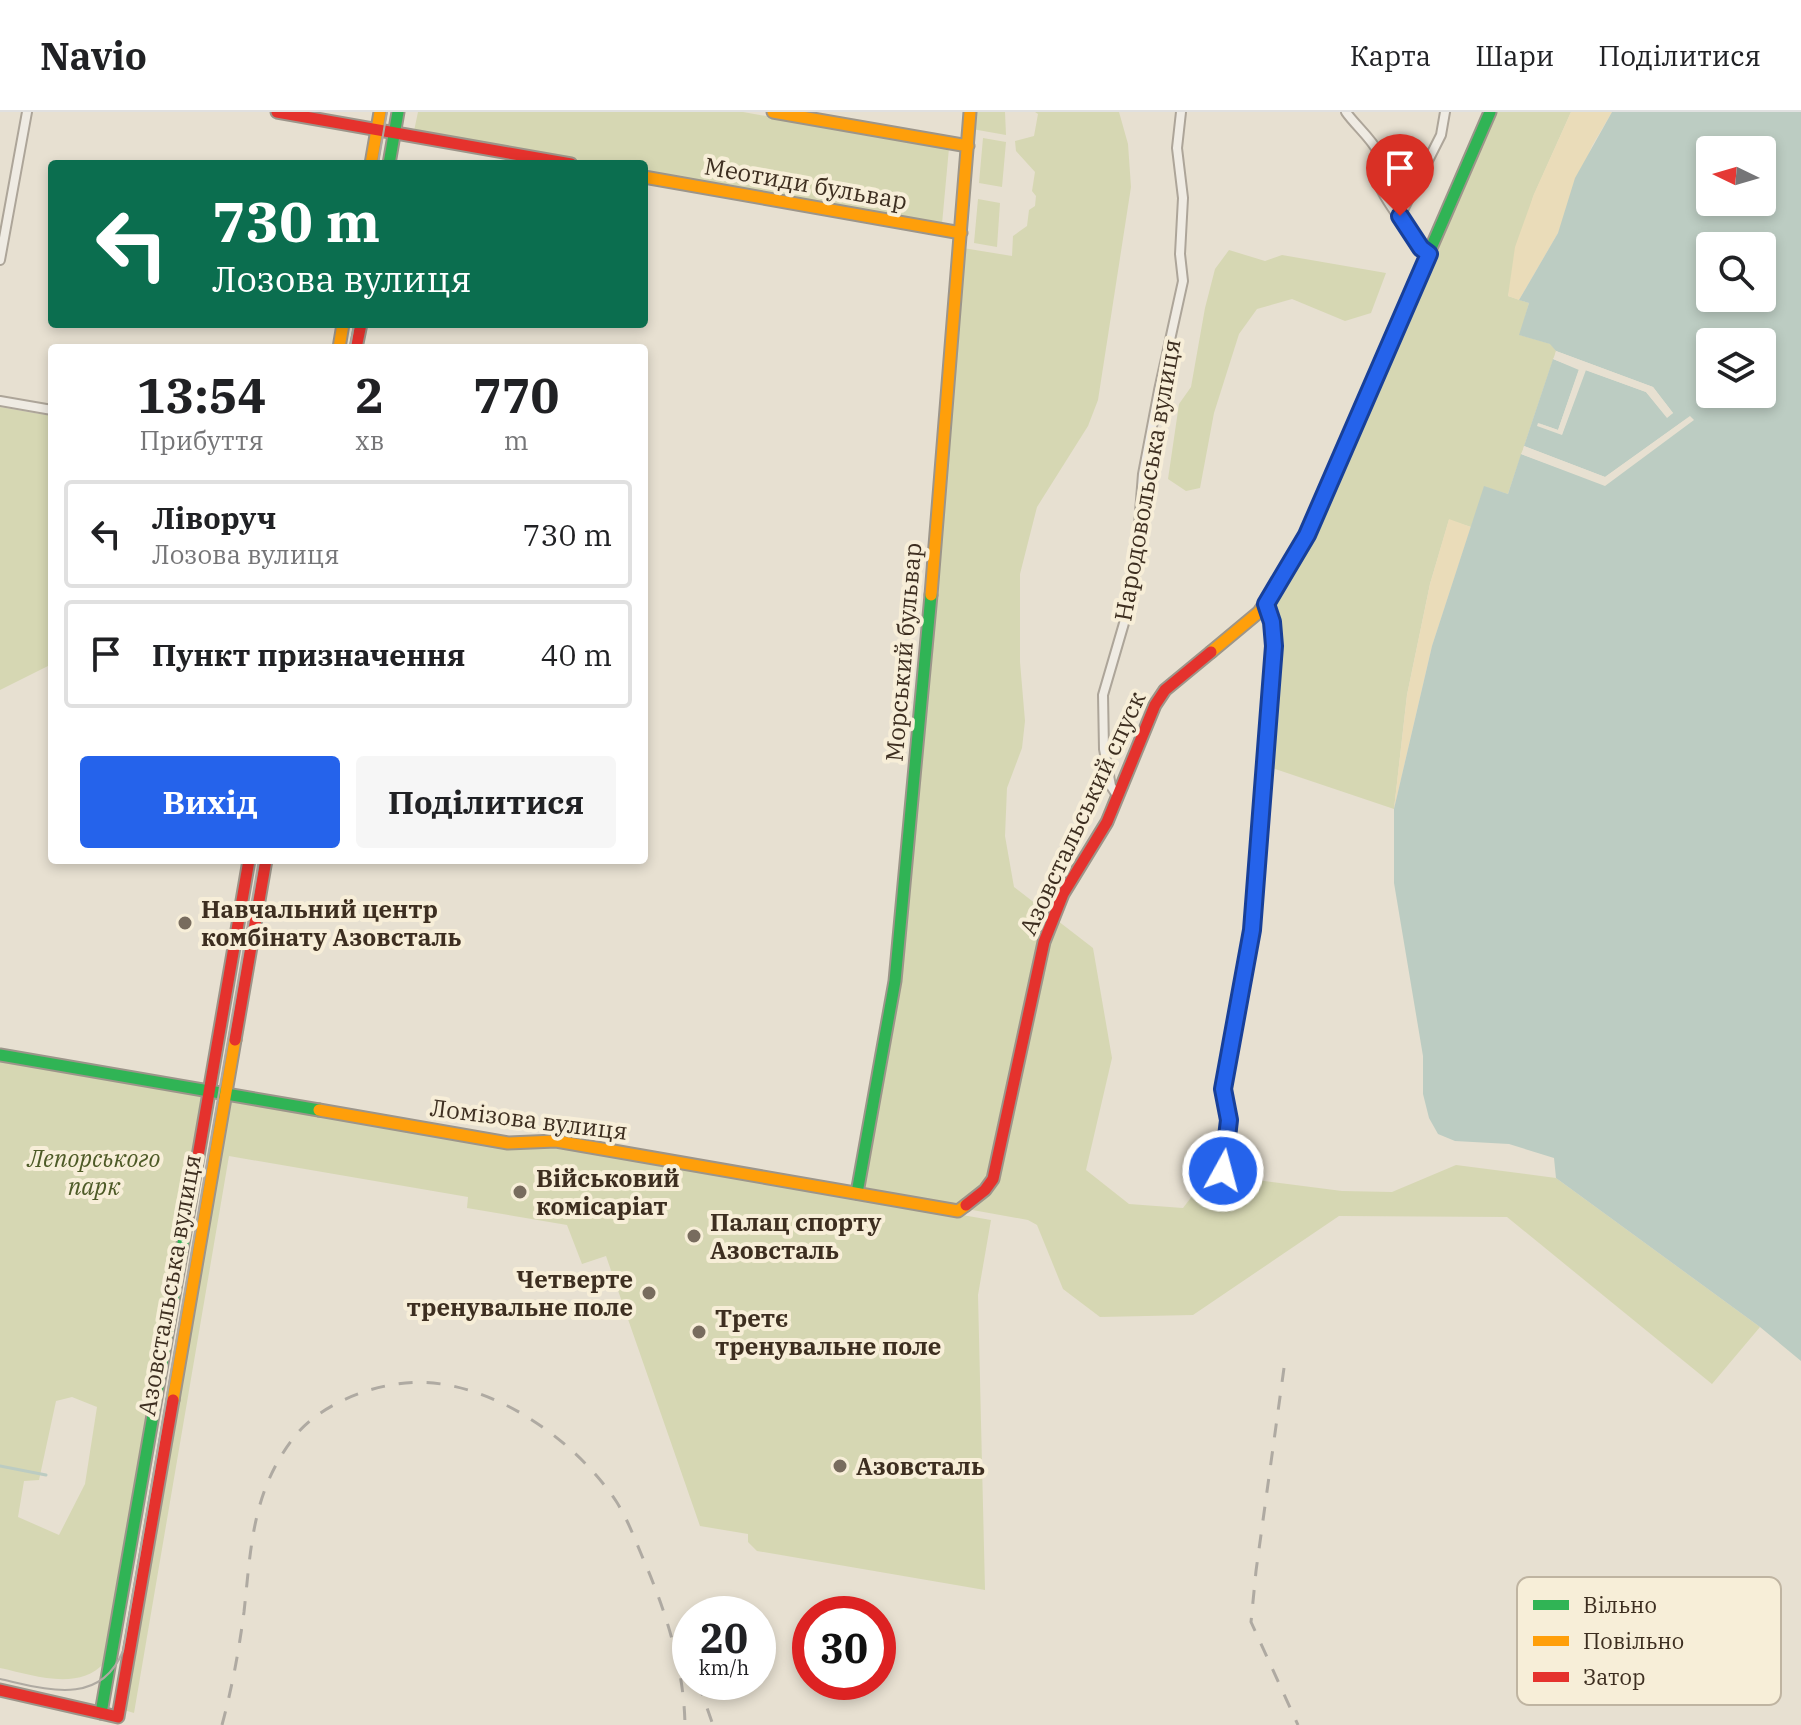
<!DOCTYPE html>
<html lang="uk">
<meta charset="utf-8">
<style>
:root{--surface:#fff;--page:#f6f6f6;--text:#202124;--muted:#757577;--line:#e0e0e0;--accent:#2563eb}
body{margin:0;font-family:"IBM Plex Serif",serif;background:var(--page);color:var(--text);height:100vh;display:flex;flex-direction:column;font-size:30px;white-space:nowrap}
*{box-sizing:border-box;margin:0}
p{font-size:26px;color:var(--muted)}
.icon{flex:none;width:44px;height:44px;fill:none;stroke:currentColor;stroke-width:2;stroke-linecap:round;stroke-linejoin:round}
.map{position:relative;flex:1;overflow:hidden}
.panel{position:absolute;left:48px;top:232px;width:600px;height:520px;display:flex;flex-direction:column;background:var(--surface);border-radius:8px;box-shadow:0 4px 12px #0003}
.panel>*{flex:none}
.hud{position:absolute;left:48px;top:48px;width:600px;height:168px;border-radius:8px;box-shadow:0 4px 12px #0003;background:#0b6e4f;color:#fff;overflow:hidden}
.needle{width:52px;rotate:275deg}
.controls{position:absolute;left:1696px;top:24px;display:grid;gap:16px}
.controls a{display:grid;place-items:center;width:80px;height:80px;border-radius:8px;background:var(--surface);box-shadow:0 4px 12px #0003;font-size:40px}
.speed{position:absolute;left:672px;top:1484px;display:flex;gap:16px;font-size:40px;font-weight:700;text-align:center}
.speed>*{display:grid;place-content:center;width:104px;height:104px;border-radius:50%;background:var(--surface);box-shadow:0 4px 12px #0003;line-height:1}
.speed small{font-size:20px;font-weight:400}
.speed .limit{border:12px solid #d22;background:#fff;color:#111}
.pin{position:absolute;display:grid;place-items:center;width:68px;height:68px;color:#fff;margin:-82px -34px;border-radius:50% 50% 50% 0;rotate:-45deg;box-shadow:0 0 8px #0007}
.pin .icon{rotate:45deg}
.me{position:absolute;width:88px;margin:-44px;rotate:7deg;stroke-linejoin:round;filter:drop-shadow(0 0 6px #0008)}
.turn{display:flex;align-items:center;gap:28px;height:168px;padding:0 32px;font-size:36px}
.turn .icon{width:104px;height:104px;stroke-width:2.5}
.turn b{display:block;font-size:56px;line-height:68px}
.eta{display:flex;justify-content:space-evenly;align-items:center;height:136px;text-align:center}
.eta b{font-size:48px;font-weight:800;line-height:56px}
.button{display:flex;gap:16px;margin-top:auto;padding:16px 32px}
.button a{flex:1;height:92px;border-radius:8px;background:var(--accent);color:#fff;font-size:32px;font-weight:800;line-height:92px;text-align:center}
.button a+a{background:var(--page);color:var(--text)}
ul{padding:0;list-style:none}
li{display:flex;align-items:center;gap:24px;height:108px;margin:0 16px 12px;padding:0 16px;border:4px solid var(--line);border-radius:8px}
li div{flex:1}
li b{display:block;font-size:30px}
li em{font-style:normal}
header{display:flex;align-items:center;gap:48px;box-sizing:border-box;height:112px;padding:0 40px;background:var(--surface);border-bottom:2px solid var(--line)}
header strong{font-size:38px}
nav{display:flex;gap:44px;margin-inline-start:auto;font-size:28px}
.map>svg:first-child{display:block}
.green{fill:#d6d7b3;fill-rule:evenodd}
.sand{fill:#eadcb9}
.water{fill:#bcccc2;fill-rule:evenodd}
.pier{fill:#e7e0d1}
.lines{fill:none;stroke-linecap:round;stroke-linejoin:round}
.stream{stroke:#bcccc2;stroke-width:3}
.street-casing{stroke:#ada599;stroke-width:12}
.fast-casing{stroke:#9c958a;stroke-width:15}
.slow-casing{stroke:#9c958a;stroke-width:15}
.jam-casing{stroke:#9c958a;stroke-width:15}
.street{stroke:#efebe3;stroke-width:8}
.fast{stroke:#30b455;stroke-width:11}
.slow{stroke:#ff9f0a;stroke-width:11}
.jam{stroke:#e5322d;stroke-width:11}
.tram{stroke:#afaaa2;stroke-width:2}
.rail{stroke:#afaaa2;stroke-width:3;stroke-dasharray:14 14;stroke-linecap:butt}
.route-casing{stroke:#184099;stroke-width:20}
.route{stroke:#2563eb;stroke-width:14}
.poi-dot{fill:#786c5e;stroke:#f7eed8;stroke-width:3}
.labels{text-anchor:middle;dominant-baseline:central;stroke-width:8;stroke-linejoin:round;paint-order:stroke}
.street-label{font-size:24px;fill:#3d2e20;stroke:#f7eed8}
.poi-label{font-size:24px;font-weight:bold;fill:#3d2e20;stroke:#f7eed8;text-anchor:start}
.park-label{font-size:24px;font-style:italic;fill:#4d5a26;stroke:#f7eed8}
.key{fill:#f7eed8;stroke:#bfb4a1;stroke-width:2}
.key-label{font-size:22px;fill:#3d2e20}
</style>
<header>
<strong>Navio</strong>
<nav><a>Карта</a><a>Шари</a><a>Поділитися</a></nav>
</header>
<div class="map">
<svg width="1801" height="1613" viewBox="0 0 1801 1613">
<rect width="100%" height="100%" fill="#e7e0d1"/>
<!-- green -->
<path class="green" d="M418 0H743L949 36 942 112 644 60V52H601L414 19Z
M974 0H1005L1006 23 972 17Z
M1035 0H1119L1128 32 1131 75 1098 288 1088 314 1037 395 1020 462V550L1025 609 1022 636 1007 676 1005 724 1014 775 1093 836 1112 946 1086 1058 1129 1092 1183 1096 1209 1062 1342 1079 1392 1080 1456 1053 1556 1066 1760 1215 1712 1272 1507 1105 1339 1104 1193 1203 1100 1205 1063 1177 1037 1113 1028 1108 862 1078 899 868 963 136 1012 144 1013 124 1027 114 1029 98 1035 94 1036 84 1032 79 1035 60 1016 39 1015 29 1034 24 1038 2Z
M1490 0H1571L1533 85 1508 184 1529 191 1520 223 1551 232 1556 239 1508 382 1485 375 1471 415 1449 408 1430 472 1407 583 1394 697 1263 653 1274 534 1266 492 1297 443Z
M983 26 1006 30 1002 75 979 71Z
M978 87 1000 91 997 135 974 131Z
M1229 138 1265 149 1282 143 1386 161 1371 201 1345 209 1292 187 1257 197 1239 222 1214 301 1200 376 1186 379 1168 367 1179 292 1191 275 1205 196 1215 157Z
M0 295 52 304V552L0 578Z
M0 946 203 981 105 1550C79 1580 33 1563 0 1556ZM72 1285 97 1295 85 1372 59 1423 18 1405 24 1369 39 1368 56 1289Z
M228 986 559 1033 991 1108 978 1183 985 1478 757 1439 748 1430V1422L700 1414 606 1144 582 1152 567 1113 467 1096 468 1085 229 1044 134 1601 124 1598Z"/>
<!-- sand -->
<path class="sand" d="M1571 0H1612L1592 34 1558 121 1519 188 1508 184 1515 135 1534 82Z
M1449 407 1471 415 1432 534 1394 697 1407 583 1430 472Z"/>
<!-- water -->
<path class="water" d="M1612 0H1801V1249L1760 1215 1556 1066 1554 1046 1509 1032 1455 1029 1438 1022 1429 1006 1423 982V944L1394 771V697L1432 534 1484 374 1508 382 1521 342 1605 373 1689 305 1605 365 1524 334 1553 247 1579 257 1558 318 1538 311 1562 322 1585 258 1646 280 1667 305 1673 301 1653 275 1556 239 1550 232 1519 223 1529 191 1519 188 1558 121 1575 66ZM1710 38H1762V90H1710ZM1710 134H1762V186H1710ZM1710 230H1762V282H1710Z"/>
<!-- pier -->
<path class="pier" d="M1556 239 1653 275 1673 301 1667 306 1646 280 1586 258 1562 323 1537 314 1538 311 1558 318 1579 258 1553 247 1555 244 1584 254 1555 243Z
M1690 304 1694 308 1605 374 1521 342 1523 338 1604 369 1523 338 1524 334 1605 365Z"/>
<g class="lines">
<!-- stream -->
<path class="stream" d="M0 1354 46 1363"/>
<defs>
<path id="street" d="M1346 0C1355 13 1371 26 1378 40 1383 49 1378 61 1379 71 1380 82 1419 135 1429 142
M1400 104 1441 23 1445 0
M0 148 27 0
M0 289 52 298
M1118 685 1111 674 1104 637 1103 583 1134 477 1143 362 1159 278 1183 169 1180 142 1183 86 1177 36 1181 0
M1223 1059 1229 1008 1223 977 1252 818 1274 534 1272 510 1266 492"/>
<path id="fast" d="M389 52 398 0
M1418 166 1490 0
M0 943 319 998
M857 1081 895 869 931 483
M101 1601 186 1114"/>
<path id="slow" d="M773 0 968 34
M371 52 380 0
M644 65 961 121
M339 236 343 212
M931 483 970 0
M1211 540 1259 500 1297 443 1418 166
M319 998 508 1031 556 1029 958 1099 966 1093
M173 1288 235 928"/>
<path id="jam" d="M277 0 571 52
M356 236 361 212
M235 928 266 748
M966 1093 985 1078 993 1067 1044 830 1063 782 1107 710 1155 593 1165 578 1211 540
M186 1114 249 748
M0 1578 118 1605 173 1288"/>
</defs>
<!-- street casing -->
<use href="#street" class="street-casing"/>
<!-- fast casing -->
<use href="#fast" class="fast-casing"/>
<!-- slow casing -->
<use href="#slow" class="slow-casing"/>
<!-- jam casing -->
<use href="#jam" class="jam-casing"/>
<!-- street -->
<use href="#street" class="street"/>
<!-- fast -->
<use href="#fast" class="fast"/>
<!-- slow -->
<use href="#slow" class="slow"/>
<!-- jam -->
<use href="#jam" class="jam"/>
<!-- tram -->
<path class="tram" d="M378 52 387 0
M350 236 354 212
M0 1567C46 1577 100 1595 123 1539L259 748"/>
<!-- rail -->
<path class="rail" d="M1284 1256 1256 1459 1251 1510 1298 1613
M698 1570 713 1613
M222 1613C232 1576 239 1538 244 1500 251 1436 252 1381 292 1328 314 1297 360 1277 397 1272 478 1259 572 1323 616 1389 627 1406 634 1425 642 1444 665 1497 684 1554 685 1613"/>
</g>
<g class="lines">
<defs>
<path id="route" d="M1223 1059 1229 1008 1223 977 1252 818 1274 534 1272 510 1266 492 1307 423 1429 142 1421 136 1400 104"/>
</defs>
<!-- route casing -->
<use href="#route" class="route-casing"/>
<!-- route -->
<use href="#route" class="route"/>
</g>
<!-- markers -->
<g class="poi-dot">
<circle cx="185" cy="811" r="8"/>
<circle cx="520" cy="1080" r="8"/>
<circle cx="694" cy="1124" r="8"/>
<circle cx="649" cy="1181" r="8"/>
<circle cx="699" cy="1220" r="8"/>
<circle cx="840" cy="1354" r="8"/>
</g>
<g class="labels">
<!-- street labels -->
<g class="street-label">
<text transform="translate(806 71) rotate(10)">Меотиди бульвар</text>
<text transform="translate(1147 368) rotate(-80)">Народовольська вулиця</text>
<text transform="translate(903 540) rotate(-85)">Морський бульвар</text>
<text transform="translate(1082 701) rotate(-65)">Азовстальський спуск</text>
<text transform="translate(529 1007) rotate(7)">Ломізова вулиця</text>
<text transform="translate(169 1173) rotate(-80)">Азовстальська вулиця</text>
</g>
<!-- poi labels -->
<g class="poi-label">
<text x="201" y="797">Навчальний центр<tspan x="201" dy="28">комбінату Азовсталь</tspan></text>
<text x="536" y="1066">Військовий<tspan x="536" dy="28">комісаріат</tspan></text>
<text x="710" y="1110">Палац спорту<tspan x="710" dy="28">Азовсталь</tspan></text>
<text x="633" y="1167" text-anchor="end">Четверте<tspan x="633" dy="28">тренувальне поле</tspan></text>
<text x="715" y="1206">Третє<tspan x="715" dy="28">тренувальне поле</tspan></text>
<text x="856" y="1354">Азовсталь</text>
</g>
<!-- park labels -->
<g class="park-label">
<text x="94" y="1046">Лепорського<tspan x="94" dy="28">парк</tspan></text>
</g>
</g>
<!-- legend -->
<rect x="1517" y="1465" width="264" height="128" rx="12" class="key"/>
<rect x="1533" y="1488" width="36" height="10" fill="#30b455"/>
<rect x="1533" y="1524" width="36" height="10" fill="#ff9f0a"/>
<rect x="1533" y="1560" width="36" height="10" fill="#e5322d"/>
<g class="key-label">
<text x="1583" y="1501">Вільно</text>
<text x="1583" y="1537">Повільно</text>
<text x="1583" y="1573">Затор</text>
</g>
</svg>
<div class="controls">
<a><svg class="needle" viewBox="-14 -14 28 28"><path d="M0-13l5 13h-10z" fill="#e53935"/><path d="M0 13l5-13h-10z" fill="#757577"/></svg></a>
<a><svg class="icon" aria-label="search" viewBox="0 0 24 24"><circle cx="10" cy="10" r="6"/><path d="M15 15l6 6"/></svg></a>
<a><svg class="icon" aria-label="layers" viewBox="0 0 24 24"><path d="M12 4l9 5-9 5-9-5zM3 14l9 5 9-5"/></svg></a>
</div>
<div class="speed"><div>20<small>km/h</small></div><div class="limit">30</div></div>
<div class="pin" style="left:1400px;top:104px;background:#d93025"><svg class="icon" aria-label="arrive" viewBox="0 0 24 24"><path d="M6 21V4h12l-3 4 3 4H6"/></svg></div>
<svg class="me" style="left:1223px;top:1059px" viewBox="-20 -20 40 40"><circle r="17" fill="#2563eb" stroke="#fff" stroke-width="3"/><path d="M0-11L8 9 0 5-8 9z" fill="#fff"/></svg>
<div class="hud">
<div class="turn"><svg class="icon" aria-label="left" viewBox="0 0 24 24"><path d="M17 20v-9H6M10 6l-5 5 5 5"/></svg><div><b>730 m</b>Лозова вулиця</div></div>
</div>
<section class="panel">
<div class="eta">
<div><b>13:54</b><p>Прибуття</p></div>
<div><b>2</b><p>хв</p></div>
<div><b>770</b><p>m</p></div>
</div>
<ul>
<li><svg class="icon" aria-label="left" viewBox="0 0 24 24"><path d="M17 20v-9H6M10 6l-5 5 5 5"/></svg><div><b>Ліворуч</b><p>Лозова вулиця</p></div><em>730 m</em></li>
<li><svg class="icon" aria-label="arrive" viewBox="0 0 24 24"><path d="M6 21V4h12l-3 4 3 4H6"/></svg><div><b>Пункт призначення</b></div><em>40 m</em></li>
</ul>
<div class="button"><a>Вихід</a><a>Поділитися</a></div>
</section>
</div>
